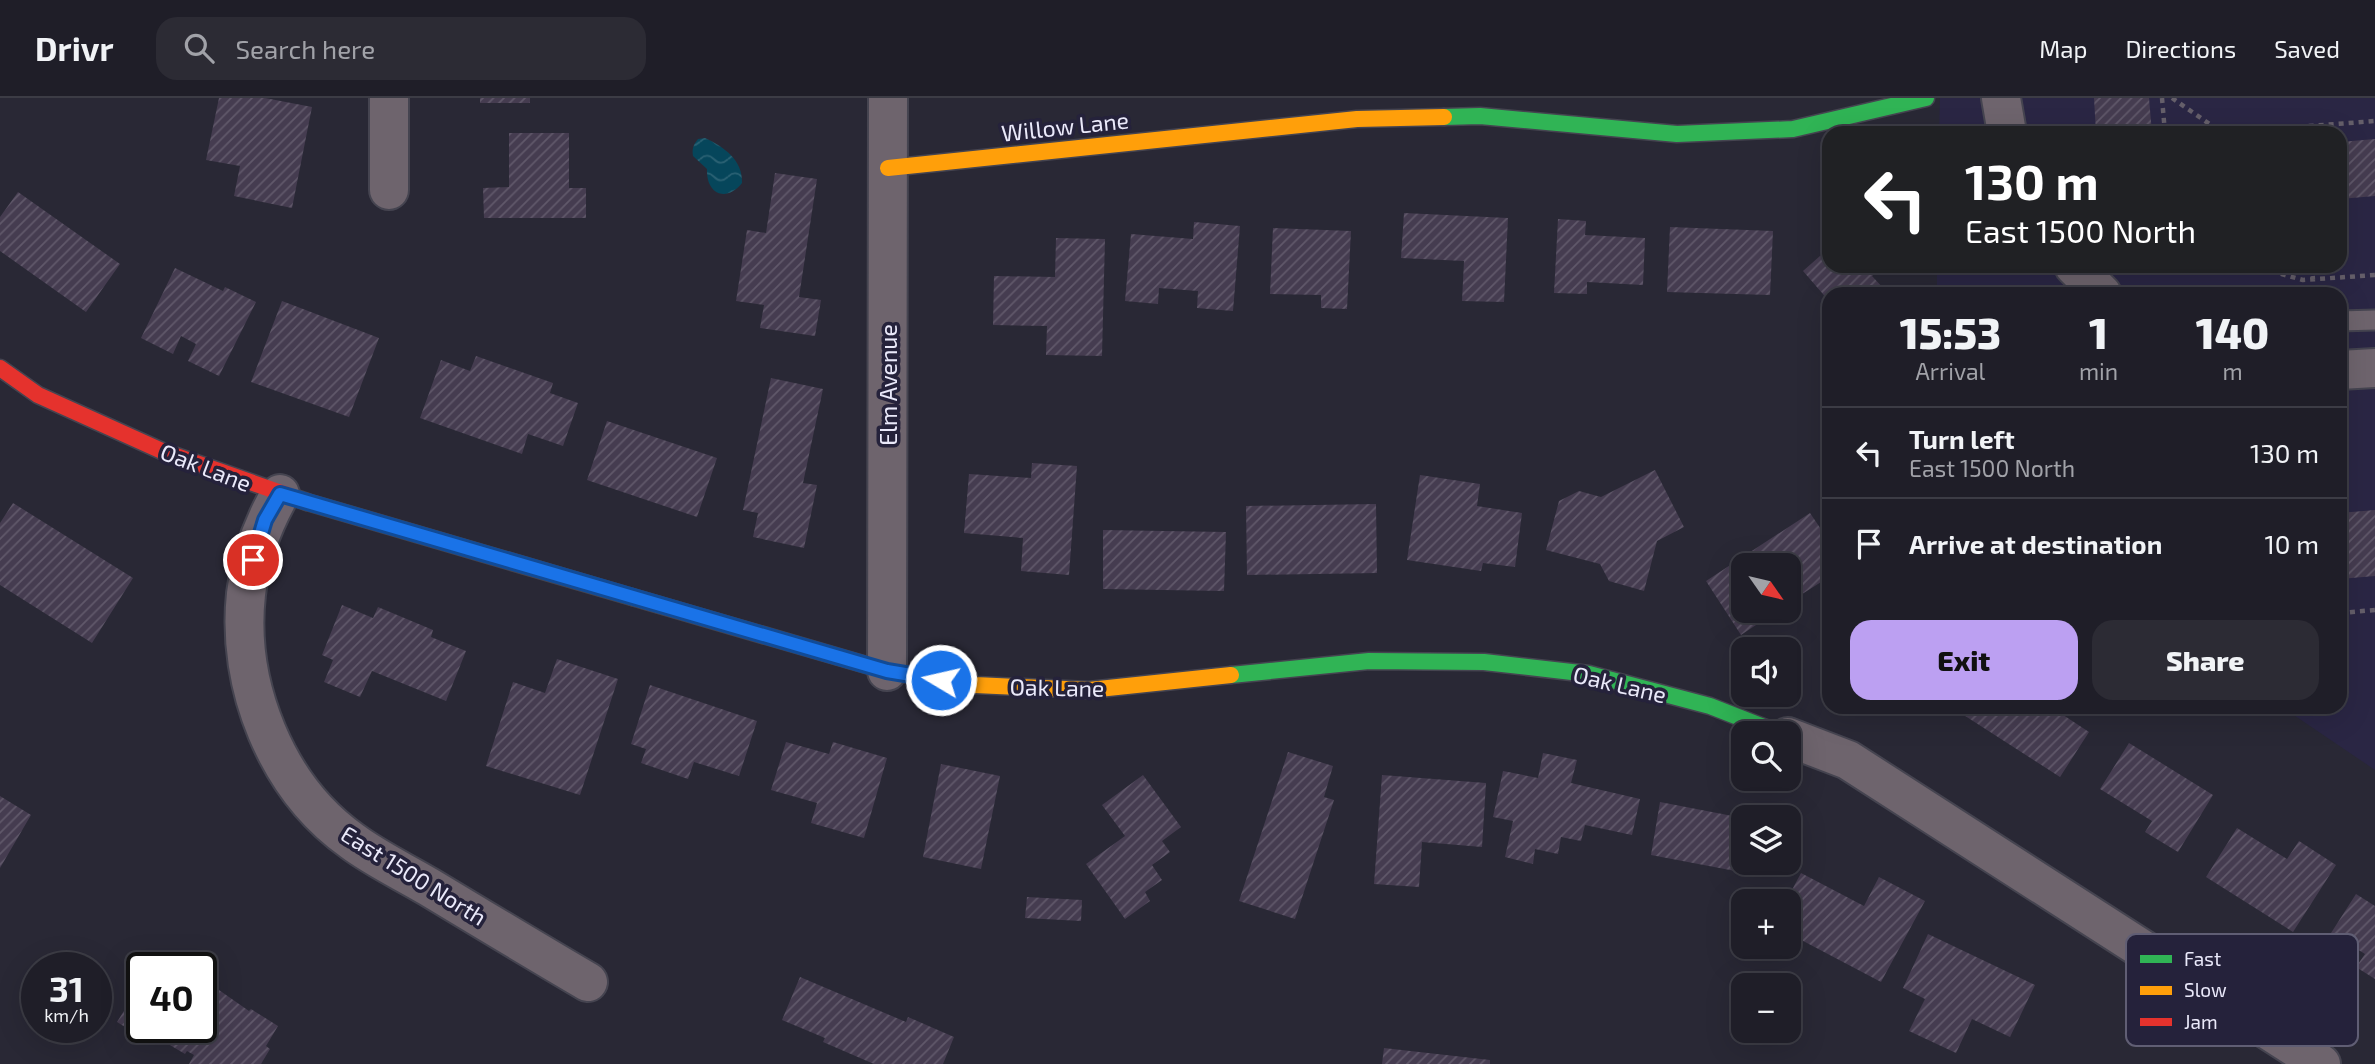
<!DOCTYPE html>
<meta charset="utf-8">
<style>
:root{--surface:#1f1e28;--page:#2c2b34;--text:#f1f3f6;--muted:#a1a2a8;--line:#3c3c45;--accent:#bca0f2}
body{margin:0;font-family:"Exo 2",sans-serif;background:var(--page);color:var(--text);height:100vh;display:flex;flex-direction:column;font-size:26px;white-space:nowrap}
*{box-sizing:border-box;margin:0}
p{font-size:23px;color:var(--muted)}
.icon{flex:none;width:38px;height:38px;fill:none;stroke:currentColor;stroke-width:2;stroke-linecap:round;stroke-linejoin:round}
.map{position:relative;flex:1;overflow:hidden}
.drawer{position:absolute;left:1822px;top:189px;width:525px;height:427px;display:flex;flex-direction:column;background:var(--surface);border-radius:21px;box-shadow:0 7px 28px #0002,0 0 0 2px var(--line)}
.drawer>*{flex:none}
.top-card{position:absolute;left:1822px;top:28px;width:525px;height:147px;border-radius:21px;box-shadow:0 7px 28px #0002,0 0 0 2px var(--line);background:#202124;color:#fff;overflow:hidden}
.needle{width:46px;rotate:124deg}
.tools{position:absolute;left:1731px;top:455px;display:grid;gap:14px}
.tools a{display:grid;place-items:center;width:70px;height:70px;border-radius:14px;background:var(--surface);box-shadow:0 7px 28px #0002,0 0 0 2px var(--line);font-size:35px}
.speed{position:absolute;left:21px;top:854px;display:flex;gap:14px;font-size:35px;font-weight:700;text-align:center}
.speed>*{display:grid;place-content:center;width:91px;height:91px;border-radius:50%;background:var(--surface);box-shadow:0 7px 28px #0002,0 0 0 2px var(--line);line-height:1}
.speed small{font-size:18px;font-weight:400}
.speed .limit{border:4px solid #111;border-radius:10px;background:#fff;color:#111}
.pin{position:absolute;display:grid;place-items:center;width:60px;height:60px;color:#fff;margin:-30px;border:4px solid #fff;border-radius:50%;box-shadow:0 2px 7px #0007}
.me{position:absolute;width:77px;margin:-38px;rotate:279deg;stroke-linejoin:round;filter:drop-shadow(0 0 5px #0008)}
.turn{display:flex;align-items:center;gap:24px;height:147px;padding:0 28px;font-size:32px}
.turn .icon{width:91px;height:91px;stroke-width:2.5}
.turn b{display:block;font-size:49px;line-height:60px}
.eta{display:flex;justify-content:space-evenly;align-items:center;height:119px;text-align:center}
.eta b{font-size:42px;font-weight:800;line-height:49px}
.button{display:flex;gap:14px;margin-top:auto;padding:14px 28px}
.button a{flex:1;height:80px;border-radius:21px;background:var(--accent);color:#111;font-size:28px;font-weight:800;line-height:80px;text-align:center}
.button a+a{background:var(--page);color:var(--text)}
ul{padding:0;list-style:none}
li{display:flex;align-items:center;gap:21px;height:91px;padding:0 28px;border-top:2px solid var(--line)}
li div{flex:1}
li b{display:block;font-size:26px}
li em{font-style:normal}
header{display:flex;align-items:center;gap:42px;box-sizing:border-box;height:98px;padding:0 35px;background:var(--surface);border-bottom:2px solid var(--line)}
header strong{font-size:33px}
nav{display:flex;gap:38px;margin-inline-start:auto;font-size:24px}
.search{width:490px;height:63px;background:var(--page);display:flex;align-items:center;gap:18px;box-sizing:border-box;padding:0 24px;border-radius:21px;color:var(--muted);font-size:26px}
.map>svg:first-child{display:block}
.built{fill:#2a2644}
.water{fill:url(#water-waves)}
.building{fill:url(#building-hatch)}
.lines{fill:none;stroke-linecap:round;stroke-linejoin:round}
.lane-casing{stroke:#454450;stroke-width:23}
.street-casing{stroke:#454450;stroke-width:42}
.fast-casing{stroke:#454450;stroke-width:19}
.slow-casing{stroke:#454450;stroke-width:19}
.jam-casing{stroke:#454450;stroke-width:19}
.path{stroke:#655f6a;stroke-width:4.5;stroke-dasharray:5 5;stroke-linecap:butt}
.lane{stroke:#6e646d;stroke-width:19}
.street{stroke:#6e646d;stroke-width:38}
.fast{stroke:#30b455;stroke-width:16}
.slow{stroke:#ff9f0a;stroke-width:16}
.jam{stroke:#e5322d;stroke-width:16}
.route-casing{stroke:#114b97;stroke-width:18}
.route{stroke:#1a73e8;stroke-width:12}
.labels{text-anchor:middle;dominant-baseline:central;stroke-width:7;stroke-linejoin:round;paint-order:stroke}
.street-label{font-size:23px;fill:#eae9fa;stroke:#25223b}
.key{fill:#25223b;stroke:#605e74;stroke-width:2}
.key-label{font-size:19px;fill:#eae9fa}
</style>
<header>
<strong>Drivr</strong>
<div class="search"><svg class="icon" aria-label="search" viewBox="0 0 24 24"><circle cx="10" cy="10" r="6"/><path d="M15 15l6 6"/></svg>Search here</div>
<nav><a>Map</a><a>Directions</a><a>Saved</a></nav>
</header>
<div class="map">
<svg width="2375" height="966" viewBox="0 0 2375 966">
<defs>
<pattern id="water-waves" width="16" height="10" patternUnits="userSpaceOnUse" patternTransform="scale(1.75)"><rect width="16" height="10" fill="#06465b"/><path d="M0 5q4-4 8 0t8 0" fill="none" stroke="#2a6173"/></pattern>
<pattern id="building-hatch" width="6" height="6" patternUnits="userSpaceOnUse" patternTransform="scale(1.75)"><rect width="6" height="6" fill="#453c50"/><path d="M-1 1l2-2M0 6l6-6M5 7l2-2" fill="none" stroke="#60586a"/></pattern>
</defs>
<rect width="100%" height="100%" fill="#292835"/>
<!-- built -->
<path class="built" d="M1940 0H2375V672L2282 609H2340V196H1937V168H2340V35H1939Z"/>
<!-- water -->
<path class="water" d="M705 40C724 49 743 62 742 85 726 105 706 96 707 71L693 58C692 51 693 47 698 41Z"/>
<!-- building -->
<path class="building" d="M219 0H265L312 9 292 110 234 98 240 68 206 62Z
M480 0H530V5H480Z
M2094 0H2149L2152 35H2096Z
M509 35H569V90H586V120H484L483 90 509 89Z
M2375 41V98L2340 101V44Z
M775 75 817 81 799 199 821 202 815 238 760 230 764 207 736 203 747 132 766 135Z
M18 94 120 166 86 214 0 153V119Z
M1404 115 1508 120 1504 204 1462 203 1464 163 1401 160Z
M1558 121 1586 123 1585 137 1645 140 1643 187 1587 184V196L1554 195Z
M1194 124 1240 128 1233 213 1197 210 1198 193 1159 190 1158 206 1125 203 1131 136 1193 141Z
M1670 129 1773 133 1770 197 1667 194Z
M1273 130 1351 133 1347 211 1321 210V197L1270 196Z
M1056 140 1105 141 1102 258 1046 257 1047 228 993 227 994 178 1055 179Z
M1829 150V168H1884L1872 178 1884 191 1878 196H1829V203L1803 173Z
M175 170 223 193 225 189 256 204 219 278 188 263 196 246 181 238 173 256 141 240Z
M282 203 379 240 349 319 251 284Z
M476 258 553 285 550 295 578 305 563 348 528 336 522 356 420 320 441 262 470 273Z
M771 280 823 291 803 385 817 387 804 450 753 439 758 415 743 412Z
M607 323 717 360 697 419 587 382Z
M1032 365 1077 368 1069 477 1021 473 1023 440 964 435 969 376 1031 380Z
M1655 372 1684 429 1657 443 1644 493 1609 483 1600 466 1546 452 1559 403 1579 393 1601 399Z
M1420 377 1480 386 1477 408 1522 415 1515 469 1483 465 1481 473 1407 462Z
M13 405 133 480 92 545 0 487V425Z
M1376 406 1377 475 1247 477 1246 408Z
M2375 412V478L2340 481V415Z
M1810 415 1829 443V479L1788 505V467H1743V513H1777L1741 537 1706 483Z
M1103 432 1226 434 1224 493 1103 491Z
M342 507 373 520 378 509 433 532 431 539 466 553 446 603 372 573 360 599 324 584 333 562 322 557Z
M557 561 618 581 580 697 486 668 513 584 545 595Z
M650 587 757 623 739 678 694 664 688 681 641 665 646 651 631 646Z
M1962 609H2051L2089 634 2060 679 1959 614Z
M786 644 829 656 833 644 887 660 864 740 811 725 817 705 771 692Z
M2129 645 2213 697 2178 754 2145 734 2152 723 2100 691Z
M1288 654 1333 668 1324 699 1334 702 1295 821 1239 803Z
M1543 655 1577 662 1571 685 1640 701 1632 737 1585 727 1581 743 1561 739 1558 756 1535 751 1533 766 1505 759 1513 723 1493 719 1503 673 1538 680Z
M941 666 1000 678 981 771 923 759Z
M1143 677 1181 729 1162 743 1170 754 1152 767 1162 782 1145 794 1150 803 1125 821 1086 766 1125 738 1102 707Z
M1382 677 1486 685 1482 749 1422 744 1419 789 1374 786Z
M0 698 31 717 0 770Z
M1660 704 1743 720V765H1753L1751 776 1651 757Z
M2237 730 2287 761 2299 743 2336 767 2293 834 2206 779Z
M1801 775 1864 808 1879 779 1925 803 1881 884 1788 835V803H1786Z
M2356 796 2375 808V881L2356 869 2365 856 2331 835Z
M1027 799 1082 802 1081 823 1025 820Z
M1928 836 2035 887 2010 939 1972 921 1956 955 1909 933 1925 901 1903 890Z
M800 879 906 924 908 919 954 939 943 966H874L823 944 825 940 782 922Z
M142 884V929H201V894L213 902 219 892 249 913 251 911 278 928 266 948 270 951 261 966H189L194 957 187 953 185 956 158 940 154 947 117 924Z
M1384 950 1490 962V966H1382Z"/>
<g class="lines">
<defs>
<path id="lane" d="M2340 223 2375 222"/>
<path id="street" d="M389 0V92
M2001 0 2007 35
M2074 168 2102 196
M2340 272 2375 270
M280 396C263 426 250 461 246 496 236 587 276 689 352 743 376 761 404 774 429 789 482 821 535 853 588 884
M887 573 888 0
M1788 639 1848 662 2321 966"/>
<path id="fast" d="M1444 19 1480 18 1677 36 1793 31 1926 0
M307 404 632 499
M1231 577 1369 563 1484 564 1589 576 1710 608 1779 635"/>
<path id="slow" d="M888 70 1357 21 1444 19
M632 499 887 573 975 587 1089 592 1231 577"/>
<path id="jam" d="M0 270 38 297 162 353 307 404"/>
</defs>
<!-- lane casing -->
<use href="#lane" class="lane-casing"/>
<!-- street casing -->
<use href="#street" class="street-casing"/>
<!-- fast casing -->
<use href="#fast" class="fast-casing"/>
<!-- slow casing -->
<use href="#slow" class="slow-casing"/>
<!-- jam casing -->
<use href="#jam" class="jam-casing"/>
<!-- path -->
<path class="path" d="M2162 0 2165 35
M2172 0 2221 34
M2219 35 2375 23
M2252 168 2303 182 2375 177
M2312 168 2313 182
M2340 515 2375 512"/>
<!-- lane -->
<use href="#lane" class="lane"/>
<!-- street -->
<use href="#street" class="street"/>
<!-- fast -->
<use href="#fast" class="fast"/>
<!-- slow -->
<use href="#slow" class="slow"/>
<!-- jam -->
<use href="#jam" class="jam"/>
</g>
<g class="lines">
<defs>
<path id="route" d="M253 462 265 422 280 396 887 573 941 582"/>
</defs>
<!-- route casing -->
<use href="#route" class="route-casing"/>
<!-- route -->
<use href="#route" class="route"/>
</g>
<g class="labels">
<!-- street labels -->
<g class="street-label">
<text transform="translate(1065 28) rotate(-6)">Willow Lane</text>
<text transform="translate(888 287) rotate(-90)">Elm Avenue</text>
<text transform="translate(206 369) rotate(21)">Oak Lane</text>
<text transform="translate(1620 586) rotate(13)">Oak Lane</text>
<text transform="translate(1057 589) rotate(1)">Oak Lane</text>
<text transform="translate(414 777) rotate(32)">East 1500 North</text>
</g>
</g>
<!-- legend -->
<rect x="2126" y="836" width="232" height="112" rx="10" class="key"/>
<rect x="2140" y="857" width="32" height="8" fill="#30b455"/>
<rect x="2140" y="888" width="32" height="9" fill="#ff9f0a"/>
<rect x="2140" y="920" width="32" height="8" fill="#e5322d"/>
<g class="key-label">
<text x="2184" y="868">Fast</text>
<text x="2184" y="899">Slow</text>
<text x="2184" y="931">Jam</text>
</g>
</svg>
<div class="tools">
<a><svg class="needle" viewBox="-14 -14 28 28"><path d="M0-13l5 13h-10z" fill="#e53935"/><path d="M0 13l5-13h-10z" fill="#a1a2a8"/></svg></a>
<a><svg class="icon" aria-label="sound" viewBox="0 0 24 24"><path d="M4 9h4l5-4v14l-5-4H4zM17 9q2 3 0 6"/></svg></a>
<a><svg class="icon" aria-label="search" viewBox="0 0 24 24"><circle cx="10" cy="10" r="6"/><path d="M15 15l6 6"/></svg></a>
<a><svg class="icon" aria-label="layers" viewBox="0 0 24 24"><path d="M12 4l9 5-9 5-9-5zM3 14l9 5 9-5"/></svg></a>
<a>+</a>
<a>−</a>
</div>
<div class="speed"><div>31<small>km/h</small></div><div class="limit">40</div></div>
<div class="pin" style="left:253px;top:462px;background:#d93025"><svg class="icon" aria-label="arrive" viewBox="0 0 24 24"><path d="M6 21V4h12l-3 4 3 4H6"/></svg></div>
<svg class="me" style="left:941px;top:582px" viewBox="-20 -20 40 40"><circle r="17" fill="#1a73e8" stroke="#fff" stroke-width="3"/><path d="M0-11L8 9 0 5-8 9z" fill="#fff"/></svg>
<div class="top-card">
<div class="turn"><svg class="icon" aria-label="left" viewBox="0 0 24 24"><path d="M17 20v-9H6M10 6l-5 5 5 5"/></svg><div><b>130 m</b>East 1500 North</div></div>
</div>
<section class="drawer">
<div class="eta">
<div><b>15:53</b><p>Arrival</p></div>
<div><b>1</b><p>min</p></div>
<div><b>140</b><p>m</p></div>
</div>
<ul>
<li><svg class="icon" aria-label="left" viewBox="0 0 24 24"><path d="M17 20v-9H6M10 6l-5 5 5 5"/></svg><div><b>Turn left</b><p>East 1500 North</p></div><em>130 m</em></li>
<li><svg class="icon" aria-label="arrive" viewBox="0 0 24 24"><path d="M6 21V4h12l-3 4 3 4H6"/></svg><div><b>Arrive at destination</b></div><em>10 m</em></li>
</ul>
<div class="button"><a>Exit</a><a>Share</a></div>
</section>
</div>
